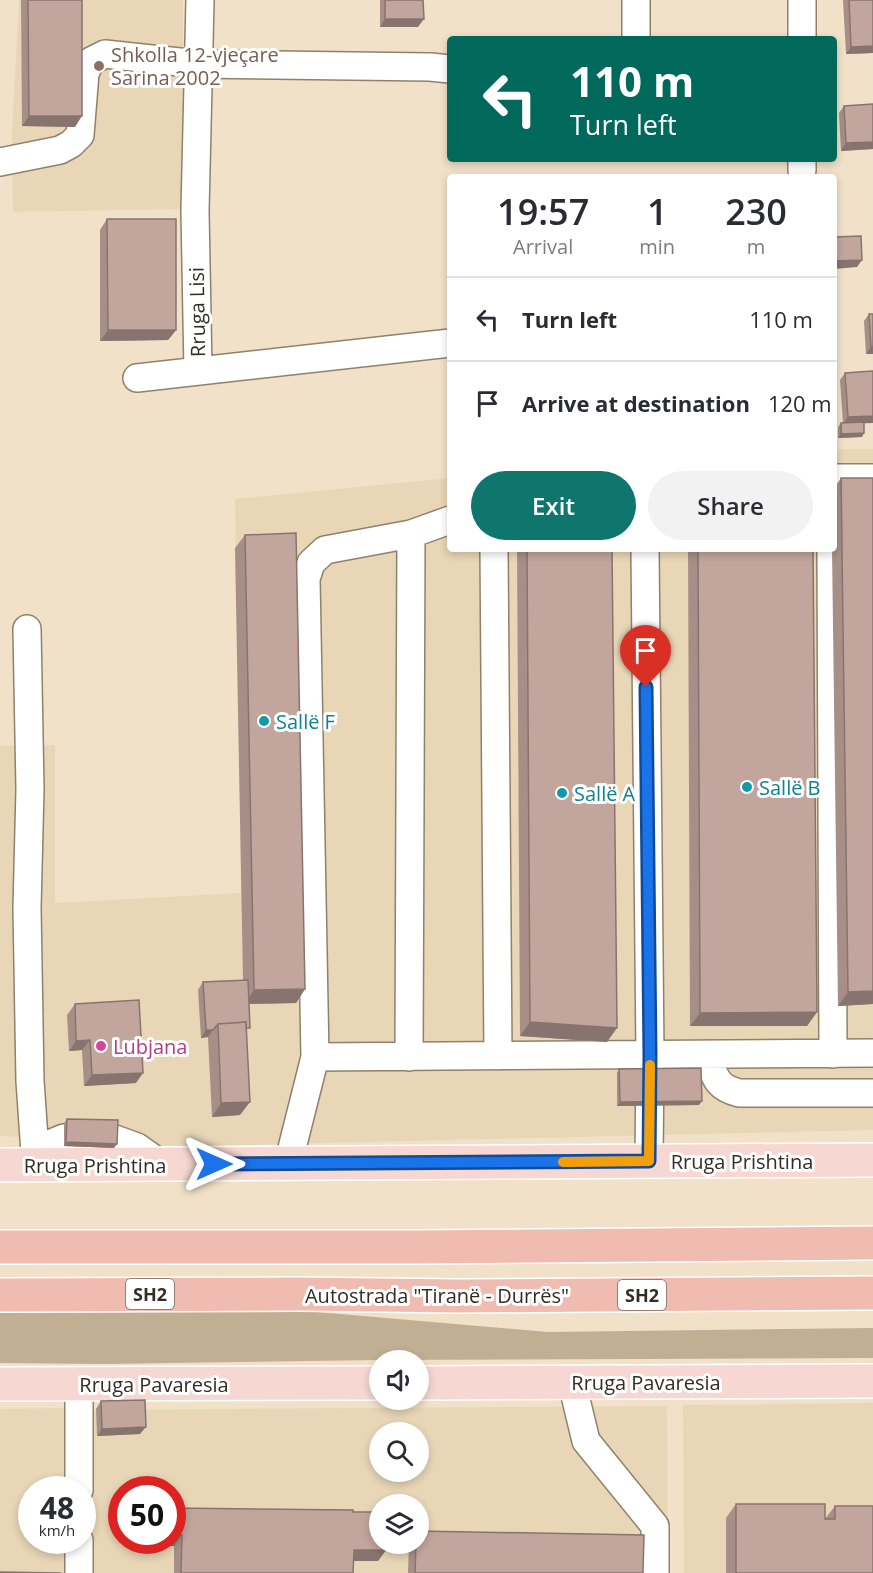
<!DOCTYPE html>
<meta charset="utf-8">
<style>
:root{--surface:#fff;--page:#f2f2f3;--text:#2b2b33;--muted:#7c7c81;--line:#e1e1e2;--accent:#0f766e}
body{margin:0;font-family:"Open Sans",sans-serif;background:var(--page);color:var(--text);height:100vh;display:flex;flex-direction:column;font-size:22px;white-space:nowrap}
*{box-sizing:border-box;margin:0}
p{font-size:20px;color:var(--muted)}
.icon{flex:none;width:33px;height:33px;fill:none;stroke:currentColor;stroke-width:2;stroke-linecap:round;stroke-linejoin:round}
.map{position:relative;flex:1;overflow:hidden}
.side{position:absolute;left:447px;top:174px;width:390px;height:378px;display:flex;flex-direction:column;background:var(--surface);border-radius:6px;box-shadow:0 3px 9px #0003}
.side>*{flex:none}
.guide{position:absolute;left:447px;top:36px;width:390px;height:126px;border-radius:6px;box-shadow:0 3px 9px #0003;background:#00695c;color:#fff;overflow:hidden}
.tools{position:absolute;left:369px;top:1350px;display:grid;gap:12px}
.tools a{display:grid;place-items:center;width:60px;height:60px;border-radius:50%;background:var(--surface);box-shadow:0 3px 9px #0003;font-size:30px}
.speed{position:absolute;left:18px;top:1476px;display:flex;gap:12px;font-size:30px;font-weight:700;text-align:center}
.speed>*{display:grid;place-content:center;width:78px;height:78px;border-radius:50%;background:var(--surface);box-shadow:0 3px 9px #0003;line-height:1}
.speed small{font-size:15px;font-weight:400}
.speed .limit{border:9px solid #d22;background:#fff;color:#111}
.pin{position:absolute;display:grid;place-items:center;width:51px;height:51px;color:#fff;margin:-62px -26px;border-radius:50% 50% 50% 0;rotate:-45deg;box-shadow:0 0 6px #0007}
.pin .icon{rotate:45deg}
.me{position:absolute;width:66px;margin:-33px;rotate:90deg;stroke-linejoin:round;filter:drop-shadow(0 0 4px #0008)}
.turn{display:flex;align-items:center;gap:21px;height:126px;padding:0 24px;font-size:27px}
.turn .icon{width:78px;height:78px;stroke-width:2.5}
.turn b{display:block;font-size:42px;line-height:51px}
.eta{display:flex;justify-content:space-evenly;align-items:center;height:102px;text-align:center}
.eta b{font-size:36px;font-weight:600;line-height:42px}
.primary-button{display:flex;gap:12px;margin-top:auto;padding:12px 24px}
.primary-button a{flex:1;height:69px;border-radius:36px;background:var(--accent);color:#fff;font-size:24px;font-weight:600;line-height:69px;text-align:center}
.primary-button a+a{background:var(--page);color:var(--text)}
ul{padding:0;list-style:none}
li{display:flex;align-items:center;gap:18px;height:84px;padding:0 24px;border-top:2px solid var(--line)}
li div{flex:1}
li b{display:block;font-size:22px}
li em{font-style:normal}
.map>svg:first-child{display:block}
.built{fill:#e8d6b7;fill-rule:evenodd}
.green{fill:#c1af93}
.lines{fill:none;stroke-linecap:round;stroke-linejoin:round}
.minor-casing{stroke:#8f816b;stroke-width:30}
.major-casing{stroke:#fff;stroke-width:36}
.highway-casing{stroke:#fff;stroke-width:36}
.minor{stroke:#fff;stroke-width:27}
.major{stroke:#f6d7d1;stroke-width:33}
.highway{stroke:#f0bcb2;stroke-width:33}
.wall{fill:#a78f87}
.shaded-wall{fill:#88746e}
.building{fill:#c2a69d;stroke:#88746e;stroke-width:1.5}
.route-casing{stroke:#114b97;stroke-width:15}
.route{stroke:#1a73e8;stroke-width:10}
.slow{stroke:#f59e0b;stroke-width:10}
.education-dot{fill:#8d6e63;stroke:#fff;stroke-width:2}
.culture-dot{fill:#0f9aa8;stroke:#fff;stroke-width:2}
.hotel-dot{fill:#d1479c;stroke:#fff;stroke-width:2}
.labels{text-anchor:middle;dominant-baseline:central;stroke-width:6;stroke-linejoin:round;paint-order:stroke}
.shield{fill:#fff;stroke:#706d66;stroke-width:1.5}
.shield-label{font-size:18px;font-weight:bold;fill:#332e24}
.education-label{font-size:20px;fill:#785e54;stroke:#fff;text-anchor:start}
.street-label{font-size:20px;fill:#332e24;stroke:#fff}
.culture-label{font-size:20px;fill:#0d838f;stroke:#fff;text-anchor:start}
.hotel-label{font-size:20px;fill:#b23c85;stroke:#fff;text-anchor:start}
</style>
<div class="map">
<svg width="873" height="1573" viewBox="0 0 873 1573">
<rect width="100%" height="100%" fill="#f0e1c8"/>
<!-- built -->
<path class="built" d="M19 0H183V209L13 212 12 132Z
M834 449H873V1130L114 1148 21 1137 0 1136V746L55 745V903L241 893 235 499 450 478V549H834Z
M873 1403V1573H684L683 1405Z
M667 1406 668 1573H92L91 1410ZM380 1432H418V1472H380ZM122 1490H172V1540H122ZM380 1504H418V1544H380Z
M66 1408V1489L32 1490V1540L67 1541V1573H0V1409Z"/>
<!-- green -->
<path class="green" d="M0 1306 271 1308 548 1332 873 1328V1358L380 1360 103 1364 0 1363Z"/>
<g class="lines">
<defs>
<path id="minor" d="M802 0V39
M636 39V0
M802 159V170
M0 162 60 150 71 144 80 135 85 73 91 61 105 54 198 64 430 67 450 69
M198 371 195 211 200 0
M137 378 450 343
M834 478H873
M494 549 498 1056
M645 549 650 1055 649 1161
M831 549 833 1054
M27 629 30 789 27 908 30 1081 35 1153
M707 1056C715 1077 716 1087 739 1093H873
M315 1057 873 1053
M409 1057 411 534
M115 1139 137 1147 161 1164
M24 1163 42 1147 64 1138
M288 1164 315 1057 306 579 311 563 325 550 411 534 450 520
M572 1383 586 1441 655 1526V1573
M79 1490V1384
M79 1573V1540"/>
<path id="major" d="M0 1165 873 1160
M418 1383 873 1381
M0 1384 380 1383"/>
<path id="highway" d="M0 1247H416L873 1243
M0 1295 300 1294 458 1296 873 1293"/>
</defs>
<!-- minor casing -->
<use href="#minor" class="minor-casing"/>
<!-- major casing -->
<use href="#major" class="major-casing"/>
<!-- highway casing -->
<use href="#highway" class="highway-casing"/>
<!-- minor -->
<use href="#minor" class="minor"/>
<!-- major -->
<use href="#major" class="major"/>
<!-- highway -->
<use href="#highway" class="highway"/>
</g>
<!-- wall -->
<path class="wall" d="M21 0H82L75 127 22 126Z
M380 0H423L418 27H380Z
M843 0H873V53L846 54Z
M873 104V149L841 151 839 113 844 106Z
M107 219 176 330 168 340 100 341V230Z
M869 314 873 354H866L864 321Z
M873 371V423H864L862 437 838 438V427L841 423H843L840 380 845 373Z
M841 478 873 1004 838 1006 832 549H834V488Z
M245 535 305 989 296 1003 249 1004 240 1115 212 1117 208 1037 201 1038 198 990 203 982 243 980 235 548Z
M517 549H612L607 1042 520 1036Z
M688 549H813L817 1012 807 1026H690Z
M75 1004 136 1083 84 1086 82 1050 69 1051 67 1015Z
M619 1069 699 1105 617 1106V1073Z
M67 1119 114 1148 64 1146V1123Z
M101 1401 140 1434 97 1436 96 1409Z
M736 1504 825 1519 835 1506 873 1573H726V1518Z
M172 1508 353 1512 386 1550 378 1561H354L353 1573H174V1546H152V1540H172Z
M409 1544H418L643 1573H408Z"/>
<!-- shaded-wall -->
<path class="shaded-wall" d="M385 19H424L418 27H380Z
M873 46V53L846 54 851 47Z
M29 116H82L75 127 22 126Z
M873 142V149L841 151 846 143Z
M862 260 857 267 834 269V261Z
M108 330H176L168 340 100 341Z
M871 347H873V354H866Z
M873 416V423L843 424 848 417Z
M864 433 862 437 838 438 841 434Z
M305 989 296 1003 244 1004 254 990Z
M873 991V1004L838 1006 848 992Z
M817 1012 807 1026H690L700 1013Z
M530 1022 617 1028 607 1042 520 1036Z
M206 1030H213L208 1037 201 1038Z
M90 1040 82 1050 69 1051 76 1041Z
M143 1073 136 1083 84 1086 92 1075Z
M702 1101 699 1105 617 1106 620 1102Z
M250 1102 240 1115 212 1117 221 1103Z
M66 1142 117 1144 114 1148 64 1146Z
M146 1427 140 1434 97 1436 102 1429Z
M172 1535H182L174 1546H152L156 1540H172Z
M354 1550H386L378 1561H346Z"/>
<!-- building -->
<path class="building" d="M28 0H82V116H29Z
M385 0H423L424 19H385Z
M849 0H873V46L851 47Z
M873 104V142L846 143 844 106Z
M107 219H176V330H108Z
M861 236 862 260 834 261V237Z
M869 314H873V347H871Z
M873 371V416L848 417 845 373Z
M834 409 835 433H834Z
M864 422V433L841 434V423Z
M841 478H873V991L848 992Z
M296 533 305 989 254 990 245 535Z
M527 549H612L617 1028 530 1022Z
M698 549H813L817 1012 700 1013Z
M248 980 250 1028H246V1022L218 1024 213 1030H206L203 982Z
M139 1000 143 1073 92 1075 90 1040 76 1041 75 1004Z
M246 1022 250 1102 221 1103 218 1024Z
M701 1068 702 1101 620 1102 619 1069Z
M67 1119 118 1120 117 1144 66 1142Z
M145 1400 146 1427 102 1429 101 1401Z
M736 1504H825V1519H835V1506H873V1573H736Z
M172 1508 353 1510V1512H380V1544H386V1550H354L353 1573H181L182 1535H172Z
M418 1531 644 1535 643 1573H415L416 1544H418Z
M0 1572 61 1573H0Z"/>
<g class="lines">
<defs>
<path id="route" d="M214 1164 649 1161 650 1055 646 687"/>
</defs>
<!-- route casing -->
<use href="#route" class="route-casing"/>
<!-- route -->
<use href="#route" class="route"/>
<!-- slow -->
<path class="slow" d="M563 1162 649 1161 650 1065"/>
</g>
<!-- markers -->
<circle class="education-dot" cx="99" cy="66" r="6"/>
<g class="culture-dot">
<circle cx="264" cy="721" r="6"/>
<circle cx="747" cy="787" r="6"/>
<circle cx="562" cy="793" r="6"/>
</g>
<circle class="hotel-dot" cx="101" cy="1046" r="6"/>
<g class="labels">
<!-- shield labels -->
<g class="shield">
<rect x="126" y="1279" width="48" height="30" rx="4.5"/>
<rect x="618" y="1280" width="48" height="30" rx="4.5"/>
</g>
<g class="shield-label">
<text x="150" y="1294">SH2</text>
<text x="642" y="1295">SH2</text>
</g>
<!-- education labels -->
<g class="education-label">
<text x="111" y="54">Shkolla 12-vjeçare<tspan x="111" dy="23">Sarina 2002</tspan></text>
</g>
<!-- street labels -->
<g class="street-label">
<text transform="translate(197 312) rotate(-91)">Rruga Lisi</text>
<text x="742" y="1161">Rruga Prishtina</text>
<text x="95" y="1165">Rruga Prishtina</text>
<text x="437" y="1295">Autostrada "Tiranë - Durrës"</text>
<text x="646" y="1382">Rruga Pavaresia</text>
<text x="154" y="1384">Rruga Pavaresia</text>
</g>
<!-- culture labels -->
<g class="culture-label">
<text x="276" y="721">Sallë F</text>
<text x="759" y="787">Sallë B</text>
<text x="574" y="793">Sallë A</text>
</g>
<!-- hotel labels -->
<g class="hotel-label">
<text x="113" y="1046">Lubjana</text>
</g>
</g>
</svg>
<div class="tools">
<a><svg class="icon" aria-label="sound" viewBox="0 0 24 24"><path d="M4 9h4l5-4v14l-5-4H4zM17 9q2 3 0 6"/></svg></a>
<a><svg class="icon" aria-label="search" viewBox="0 0 24 24"><circle cx="10" cy="10" r="6"/><path d="M15 15l6 6"/></svg></a>
<a><svg class="icon" aria-label="layers" viewBox="0 0 24 24"><path d="M12 4l9 5-9 5-9-5zM3 14l9 5 9-5"/></svg></a>
</div>
<div class="speed"><div>48<small>km/h</small></div><div class="limit">50</div></div>
<div class="pin" style="left:646px;top:687px;background:#d93025"><svg class="icon" aria-label="arrive" viewBox="0 0 24 24"><path d="M6 21V4h12l-3 4 3 4H6"/></svg></div>
<svg class="me" style="left:214px;top:1164px" viewBox="-20 -20 40 40"><path d="M0-17L14 15 0 8-14 15z" fill="#1a73e8" stroke="#fff" stroke-width="4"/></svg>
<div class="guide">
<div class="turn"><svg class="icon" aria-label="left" viewBox="0 0 24 24"><path d="M17 20v-9H6M10 6l-5 5 5 5"/></svg><div><b>110 m</b>Turn left</div></div>
</div>
<section class="side">
<div class="eta">
<div><b>19:57</b><p>Arrival</p></div>
<div><b>1</b><p>min</p></div>
<div><b>230</b><p>m</p></div>
</div>
<ul>
<li><svg class="icon" aria-label="left" viewBox="0 0 24 24"><path d="M17 20v-9H6M10 6l-5 5 5 5"/></svg><div><b>Turn left</b></div><em>110 m</em></li>
<li><svg class="icon" aria-label="arrive" viewBox="0 0 24 24"><path d="M6 21V4h12l-3 4 3 4H6"/></svg><div><b>Arrive at destination</b></div><em>120 m</em></li>
</ul>
<div class="primary-button"><a>Exit</a><a>Share</a></div>
</section>
</div>
